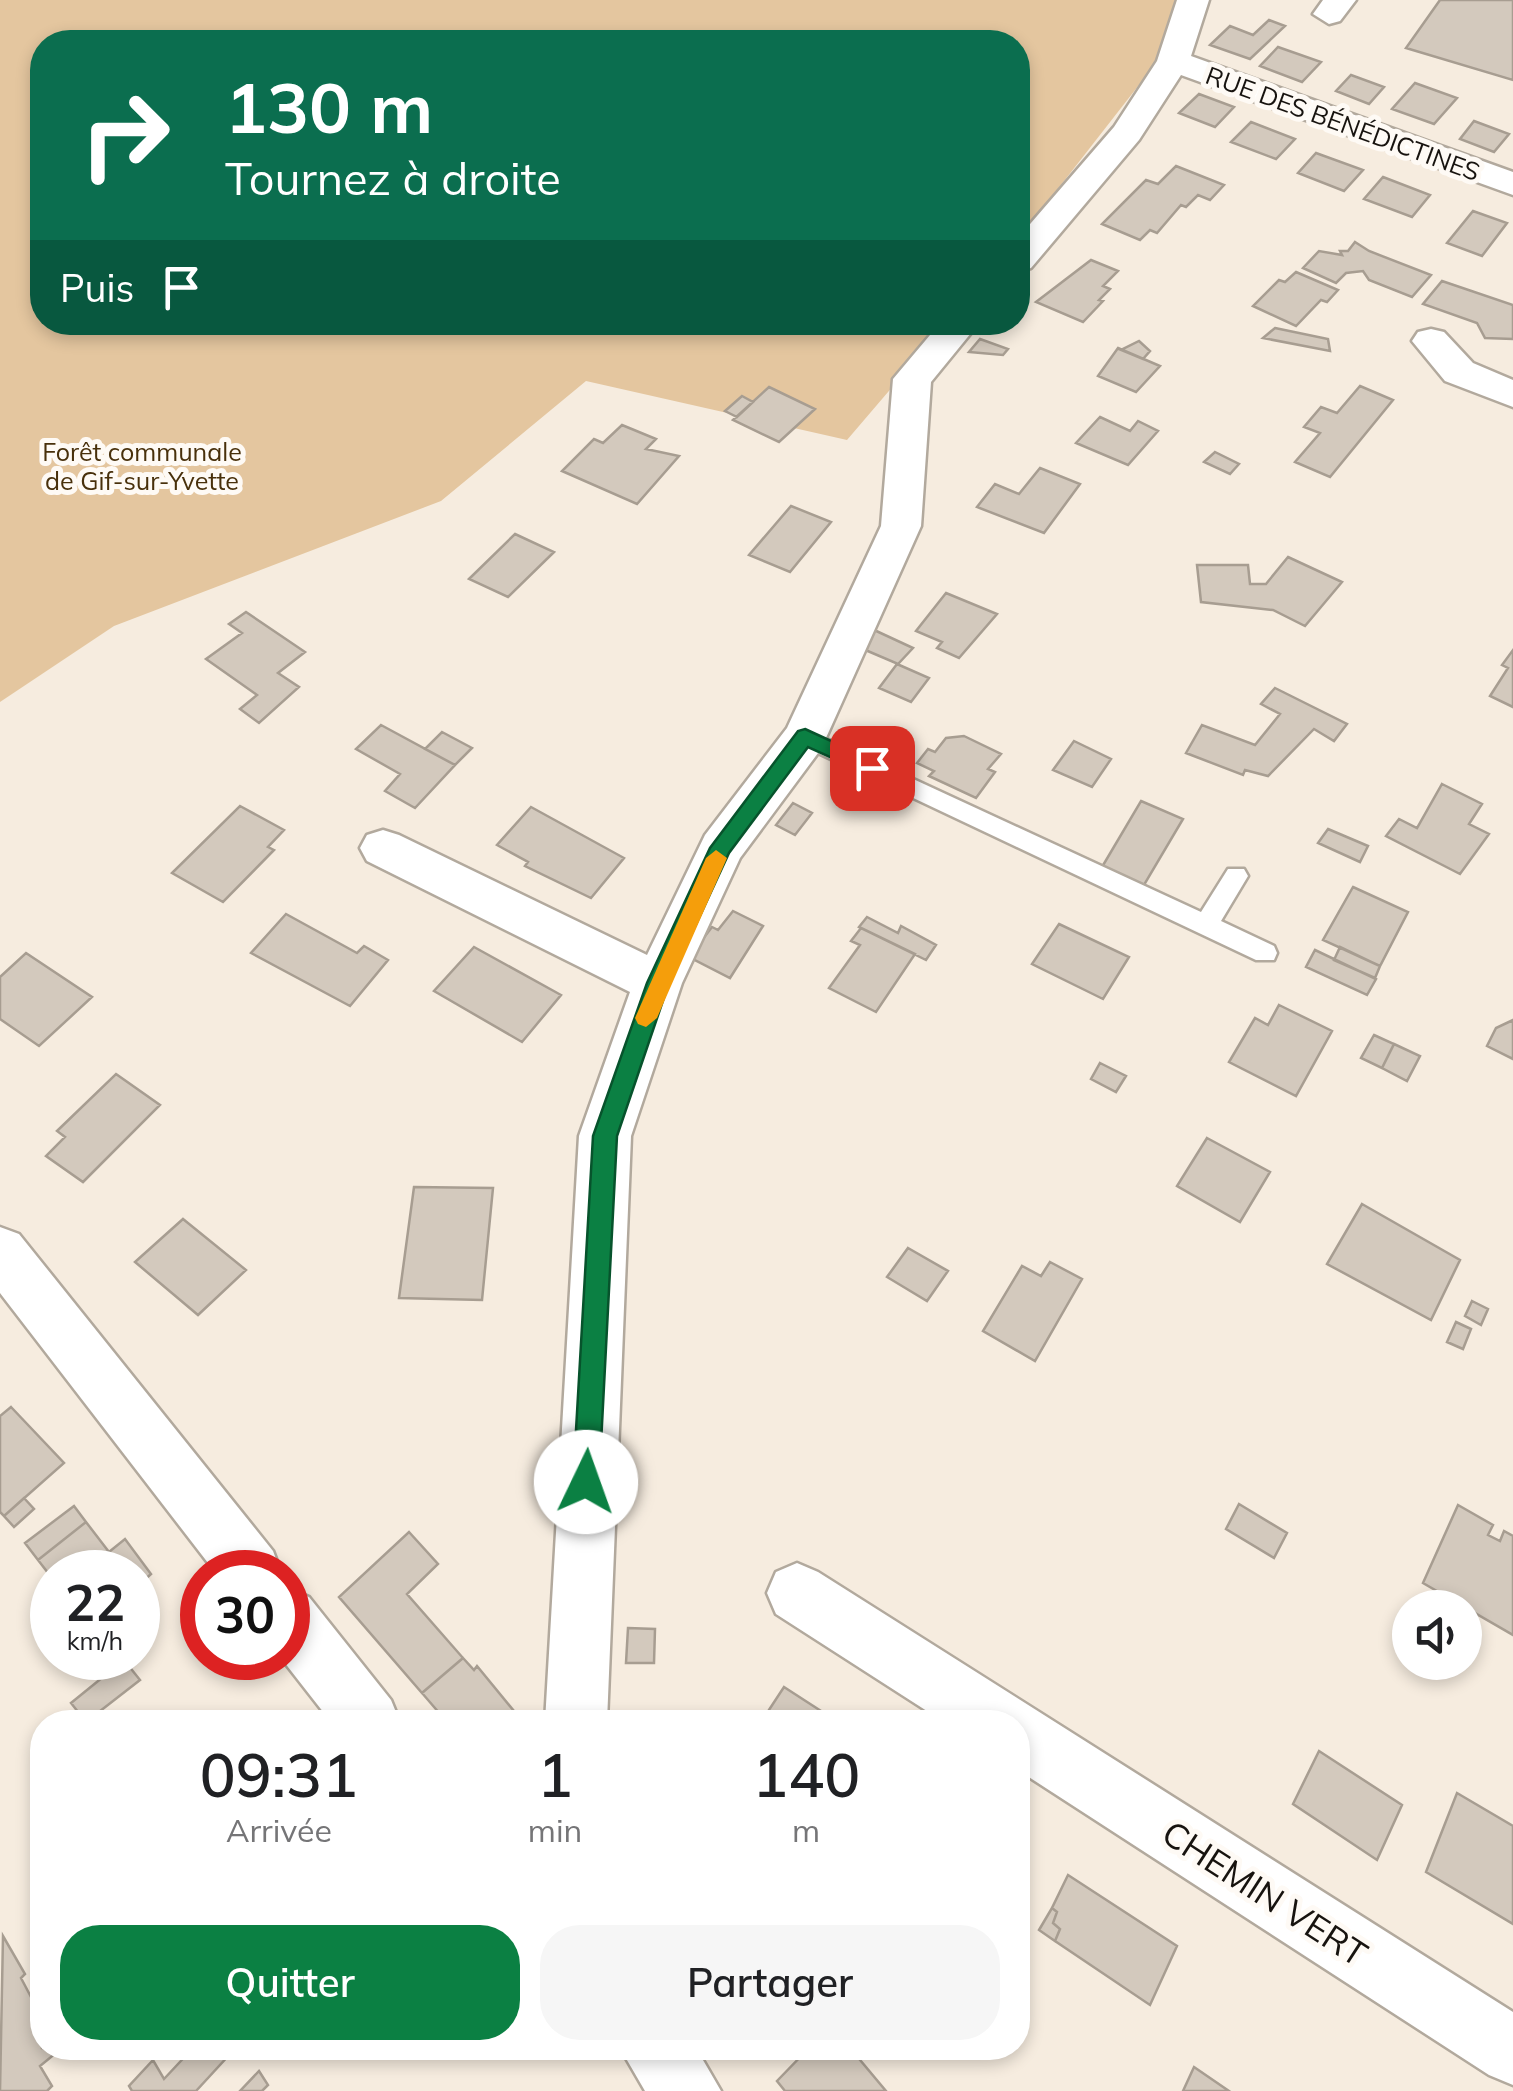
<!DOCTYPE html>
<html lang="fr">
<meta charset="utf-8">
<style>
:root{--surface:#fff;--page:#f6f6f6;--text:#202124;--muted:#757577;--accent:#0b8043}
body{margin:0;font-family:Mulish,sans-serif;background:var(--page);color:var(--text);height:100vh;display:flex;flex-direction:column;font-size:38px;white-space:nowrap}
*{box-sizing:border-box;margin:0}
p{font-size:32px;color:var(--muted)}
.icon{flex:none;width:55px;height:55px;fill:none;stroke:currentColor;stroke-width:2;stroke-linecap:round;stroke-linejoin:round}
.map{position:relative;flex:1;overflow:hidden}
.details{position:absolute;left:30px;top:1710px;width:1000px;height:350px;display:flex;flex-direction:column;background:var(--surface);border-radius:40px;box-shadow:0 5px 15px #0003}
.details>*{flex:none}
.banner{position:absolute;left:30px;top:30px;width:1000px;height:305px;border-radius:40px;box-shadow:0 5px 15px #0003;background:#0b6e4f;color:#fff;overflow:hidden}
.fabs{position:absolute;left:1392px;top:1590px;display:grid;gap:20px}
.fabs a{display:grid;place-items:center;width:90px;height:90px;border-radius:50%;background:var(--surface);box-shadow:0 5px 15px #0003;font-size:50px}
.speed{position:absolute;left:30px;top:1550px;display:flex;gap:20px;font-size:50px;font-weight:700;text-align:center}
.speed>*{display:grid;place-content:center;width:130px;height:130px;border-radius:50%;background:var(--surface);box-shadow:0 5px 15px #0003;line-height:1}
.speed small{font-size:25px;font-weight:400}
.speed .limit{border:15px solid #d22;background:#fff;color:#111}
.pin{position:absolute;display:grid;place-items:center;width:85px;height:85px;color:#fff;margin:-42px;border-radius:20px;box-shadow:0 5px 15px #0006}
.me{position:absolute;width:110px;margin:-55px;rotate:3deg;stroke-linejoin:round;filter:drop-shadow(0 0 8px #0008)}
.turn{display:flex;align-items:center;gap:35px;height:210px;padding:0 30px;font-size:45px}
.turn .icon{width:130px;height:130px;stroke-width:2.5}
.turn b{display:block;font-size:70px;line-height:85px}
.then{display:flex;align-items:center;height:95px;padding:0 30px;background:#0003;gap:20px;font-size:38px}
.eta{display:flex;justify-content:space-evenly;align-items:center;height:170px;text-align:center}
.eta b{font-size:60px;font-weight:600;line-height:70px}
.action{display:flex;gap:20px;margin-top:auto;padding:20px 30px}
.action a{flex:1;height:115px;border-radius:40px;background:var(--accent);color:#fff;font-size:40px;font-weight:600;line-height:115px;text-align:center}
.action a+a{background:var(--page);color:var(--text)}
.map>svg:first-child{display:block}
.green{fill:#e4c69f}
.building{fill:#d3c9bd;stroke:#a79d91;stroke-width:2.5}
.lines{fill:none;stroke-linecap:round;stroke-linejoin:round}
.lane-casing{stroke:#b2a99d;stroke-width:5}
.street-casing{stroke:#b2a99d;stroke-width:5}
.lane{fill:#fff;fill-rule:evenodd}
.street{fill:#fff;fill-rule:evenodd}
.route{fill:#0b8043;stroke:#07532c;stroke-width:2.5}
.slow{fill:#f59e0b}
.labels{text-anchor:middle;dominant-baseline:central;stroke-width:10;stroke-linejoin:round;paint-order:stroke}
.far-street-label{font-size:25px;fill:#17130f;stroke:#fefaf5}
.far-park-label{font-size:25px;fill:#48300b;stroke:#fefaf5}
.near-street-label{font-size:35px;fill:#17130f;stroke:#fefaf5}
</style>
<div class="map">
<svg width="1513" height="2091" viewBox="0 0 1513 2091">
<rect width="100%" height="100%" fill="#f6ecdf"/>
<!-- green -->
<path class="green" d="M0 0H1180L1160 58 1018 240V42H42V322L947 323 847 440 586 381 441 501 114 626 0 702Z"/>
<!-- building -->
<path class="building" d="M1440 0H1513V80L1406 48Z
M1269 20 1285 26 1250 59 1210 45 1230 26 1253 35Z
M1278 47 1321 62 1302 82 1260 66Z
M1351 75 1384 87 1369 104 1336 91Z
M1415 83 1457 98 1434 124 1392 109Z
M1199 94 1234 107 1215 127 1179 113Z
M1474 121 1509 134 1494 152 1460 139Z
M1251 122 1295 139 1276 159 1231 142Z
M1316 153 1363 170 1344 191 1298 173Z
M1176 166 1224 185 1210 200 1198 195 1186 207 1181 205 1157 233 1150 230 1140 240 1102 224 1146 180 1158 184Z
M1383 177 1430 195 1412 217 1364 199Z
M1473 211 1507 223 1482 256 1447 243Z
M1355 242 1369 251 1431 275 1412 297 1369 280 1363 271 1346 273 1336 283 1303 268 1319 251 1342 255 1340 251H1348Z
M1091 260 1118 271 1103 286 1110 289 1099 300 1103 301 1083 322 1036 302Z
M1296 272 1338 290 1327 302 1321 300 1296 326 1253 306 1279 280 1285 282Z
M1442 281 1513 305V339L1485 338 1477 323 1423 304Z
M1275 328 1328 339 1330 351 1263 338Z
M980 339 1008 349 1003 355 969 352Z
M1139 341 1150 351 1143 359 1121 350Z
M1118 348 1160 366 1136 392 1098 376Z
M1360 386 1393 400 1330 477 1295 462 1320 433 1304 427 1321 407 1337 413Z
M769 387 815 409 779 442 733 420Z
M742 396 753 402 737 417 725 411Z
M1100 417 1130 431 1138 421 1158 431 1128 465 1076 443Z
M622 425 656 439 646 449 679 456 637 504 562 471 594 439 603 443Z
M1215 452 1239 464 1230 474 1204 462Z
M1040 468 1080 484 1044 533 977 507 995 484 1019 494Z
M791 506 831 522 790 572 749 555Z
M515 534 554 552 508 597 469 579Z
M1288 557 1342 582 1305 626 1273 610 1201 602 1197 565H1248L1250 584H1266Z
M946 593 997 614 959 658 937 648 942 642 916 631Z
M246 612 305 652 278 673 299 687 259 723 240 709 257 695 206 659 242 633 229 624Z
M872 629 913 648 898 664 863 649Z
M1513 650V707L1490 696 1508 668 1502 665Z
M897 664 929 678 911 702 879 688Z
M1275 688 1347 724 1334 741 1314 729 1268 776 1245 770 1243 775 1186 753 1202 725 1255 745 1280 714 1261 704Z
M381 725 455 765 415 808 385 791 400 774 356 749Z
M442 732 472 748 455 765 425 749Z
M964 736 1001 754 988 769 995 772 976 798 929 776 934 771 917 763 928 749 935 752 946 738Z
M1074 741 1111 759 1092 787 1053 770Z
M1442 784 1482 804 1469 824 1489 834 1460 874 1386 836 1399 819 1417 828Z
M1141 801 1183 819 1144 885 1102 867Z
M793 803 812 813 795 835 776 825Z
M240 806 284 830 268 847 274 850 223 902 172 873Z
M531 807 624 858 591 898 525 866 528 862 497 845Z
M1328 829 1368 846 1360 862 1318 843Z
M1353 887 1408 912 1380 966 1323 940Z
M733 911 763 926 730 978 689 957 712 927 718 930Z
M286 914 357 953 364 946 388 960 350 1006 251 953Z
M867 917 898 933 901 926 936 945 926 960 859 927Z
M1059 924 1129 957 1103 999 1032 964Z
M861 928 915 954 876 1012 829 988 860 945 851 941Z
M474 947 561 995 522 1042 434 991Z
M1340 947 1380 966 1375 978 1334 960Z
M1315 950 1376 979 1367 995 1306 967Z
M26 953 92 997 39 1046 0 1019V977Z
M1279 1005 1332 1031 1296 1096 1229 1062 1255 1018 1268 1025Z
M1513 1020V1059L1487 1046 1496 1028Z
M1374 1035 1394 1044 1382 1068 1361 1058Z
M1394 1044 1420 1056 1407 1081 1382 1068Z
M1100 1063 1126 1076 1116 1092 1091 1079Z
M116 1074 160 1105 83 1182 46 1156 65 1137 57 1131Z
M1207 1138 1270 1172 1240 1222 1177 1186Z
M414 1187 493 1188 482 1300 399 1298Z
M1362 1204 1460 1260 1431 1320 1327 1264Z
M183 1219 246 1270 198 1315 135 1262Z
M908 1248 948 1271 927 1301 887 1277Z
M1050 1262 1082 1279 1035 1361 983 1331 1022 1266 1041 1276Z
M1472 1301 1488 1309 1481 1325 1465 1316Z
M1456 1322 1471 1329 1463 1349 1447 1342Z
M11 1407 64 1463 4 1516 0 1512V1416Z
M24 1498 34 1509 14 1527 4 1516Z
M1239 1504 1287 1533 1274 1558 1226 1529Z
M1458 1505 1493 1525 1488 1535 1500 1541 1504 1531 1513 1536V1635L1423 1583Z
M74 1506 86 1522 38 1560 25 1543Z
M86 1522 109 1552 125 1539 151 1574 138 1586V1572H52V1578L38 1560Z
M409 1532 438 1564 407 1594 463 1658 422 1693 339 1597Z
M138 1597 155 1621 138 1637Z
M628 1628 655 1629 654 1663H626Z
M463 1658 474 1670 477 1666 523 1722H447L422 1693Z
M124 1660 140 1680 86 1722 71 1703Z
M784 1687 838 1722H761Z
M1319 1751 1402 1805 1377 1860 1293 1804Z
M1457 1793 1513 1826V1924L1426 1872Z
M1068 1875 1177 1946 1150 2005 1055 1941 1060 1929 1053 1923 1057 1912 1052 1908Z
M1052 1908 1057 1912 1053 1923 1060 1929 1055 1941 1039 1930Z
M3 1936 25 1974 21 1978 31 1997 42 1989V2048H62L40 2066 52 2086 47 2091H0Z
M193 2048H224L230 2054 196 2091H132L129 2086 153 2060 164 2079Z
M809 2048H850L886 2091H785L777 2081Z
M1194 2067 1229 2091H1183Z
M259 2071 268 2085 262 2091H240Z"/>
<g class="lines">
<defs>
<path id="lane" d="M805 729 1201 912 1228 869H1244L1248 876 1221 921 1274 946 1277 953 1274 960H1256L797 743 794 737Z"/>
<path id="street" d="M1177 0H1209L1191 56 1513 172V195L1181 75 1139 140 1031 268 1018 271V238L1114 127 1157 61Z
M1323 0H1356L1340 21 1329 24 1313 14Z
M941 322H980L931 382 921 526 821 749 740 858 682 983 631 1136 607 1722H545L579 1136 630 992 367 861 360 848 367 835 383 830 399 835 647 955 705 835 787 728 881 526 893 379Z
M1431 329 1444 332 1473 363 1513 380V407L1445 381 1412 341 1418 332Z
M0 1227 19 1234 273 1551 281 1572H215L0 1293Z
M797 1563 818 1572 1513 2012V2085L1489 2075 1018 1770V1722H944L776 1614 767 1593 776 1572Z
M288 1588 309 1597 391 1700 400 1722H331L281 1658H288Z
M620 2048H696L721 2091H645Z"/>
</defs>
<!-- lane casing -->
<use href="#lane" class="lane-casing"/>
<!-- street casing -->
<use href="#street" class="street-casing"/>
<!-- lane -->
<use href="#lane" class="lane"/>
<!-- street -->
<use href="#street" class="street"/>
</g>
<!-- route -->
<path class="route" d="M805 729 879 763 882 768 872 776 808 747 729 853 669 983 617 1136 599 1482 596 1491 586 1494 577 1491 573 1482 593 1136 647 983 710 848 798 731Z"/>
<!-- slow -->
<path class="slow" d="M716 850 727 858 657 1018 646 1027 638 1024 635 1018 706 858Z"/>
<g class="labels">
<!-- far-street labels -->
<g class="far-street-label">
<text transform="translate(1343 123) rotate(20)">RUE DES BÉNÉDICTINES</text>
</g>
<!-- far-park labels -->
<g class="far-park-label">
<text x="142" y="451">Forêt communale<tspan x="142" dy="29">de Gif-sur-Yvette</tspan></text>
</g>
<!-- near-street labels -->
<g class="near-street-label">
<text transform="translate(1265 1893) rotate(33)">CHEMIN VERT</text>
</g>
</g>
</svg>
<div class="fabs">
<a><svg class="icon" aria-label="sound" viewBox="0 0 24 24"><path d="M4 9h4l5-4v14l-5-4H4zM17 9q2 3 0 6"/></svg></a>
</div>
<div class="speed"><div>22<small>km/h</small></div><div class="limit">30</div></div>
<div class="pin" style="left:872px;top:768px;background:#d93025"><svg class="icon" aria-label="arrive" viewBox="0 0 24 24"><path d="M6 21V4h12l-3 4 3 4H6"/></svg></div>
<svg class="me" style="left:586px;top:1482px" viewBox="-20 -20 40 40"><circle r="19" fill="#fff"/><path d="M0-13L10 11 0 6-10 11z" fill="#0b8043"/></svg>
<div class="banner">
<div class="turn"><svg class="icon" aria-label="right" viewBox="0 0 24 24"><path d="M7 20v-9h11M14 6l5 5-5 5"/></svg><div><b>130 m</b>Tournez à droite</div></div>
<div class="then">Puis<svg class="icon" aria-label="arrive" viewBox="0 0 24 24"><path d="M6 21V4h12l-3 4 3 4H6"/></svg></div>
</div>
<section class="details">
<div class="eta">
<div><b>09:31</b><p>Arrivée</p></div>
<div><b>1</b><p>min</p></div>
<div><b>140</b><p>m</p></div>
</div>
<div class="action"><a>Quitter</a><a>Partager</a></div>
</section>
</div>
